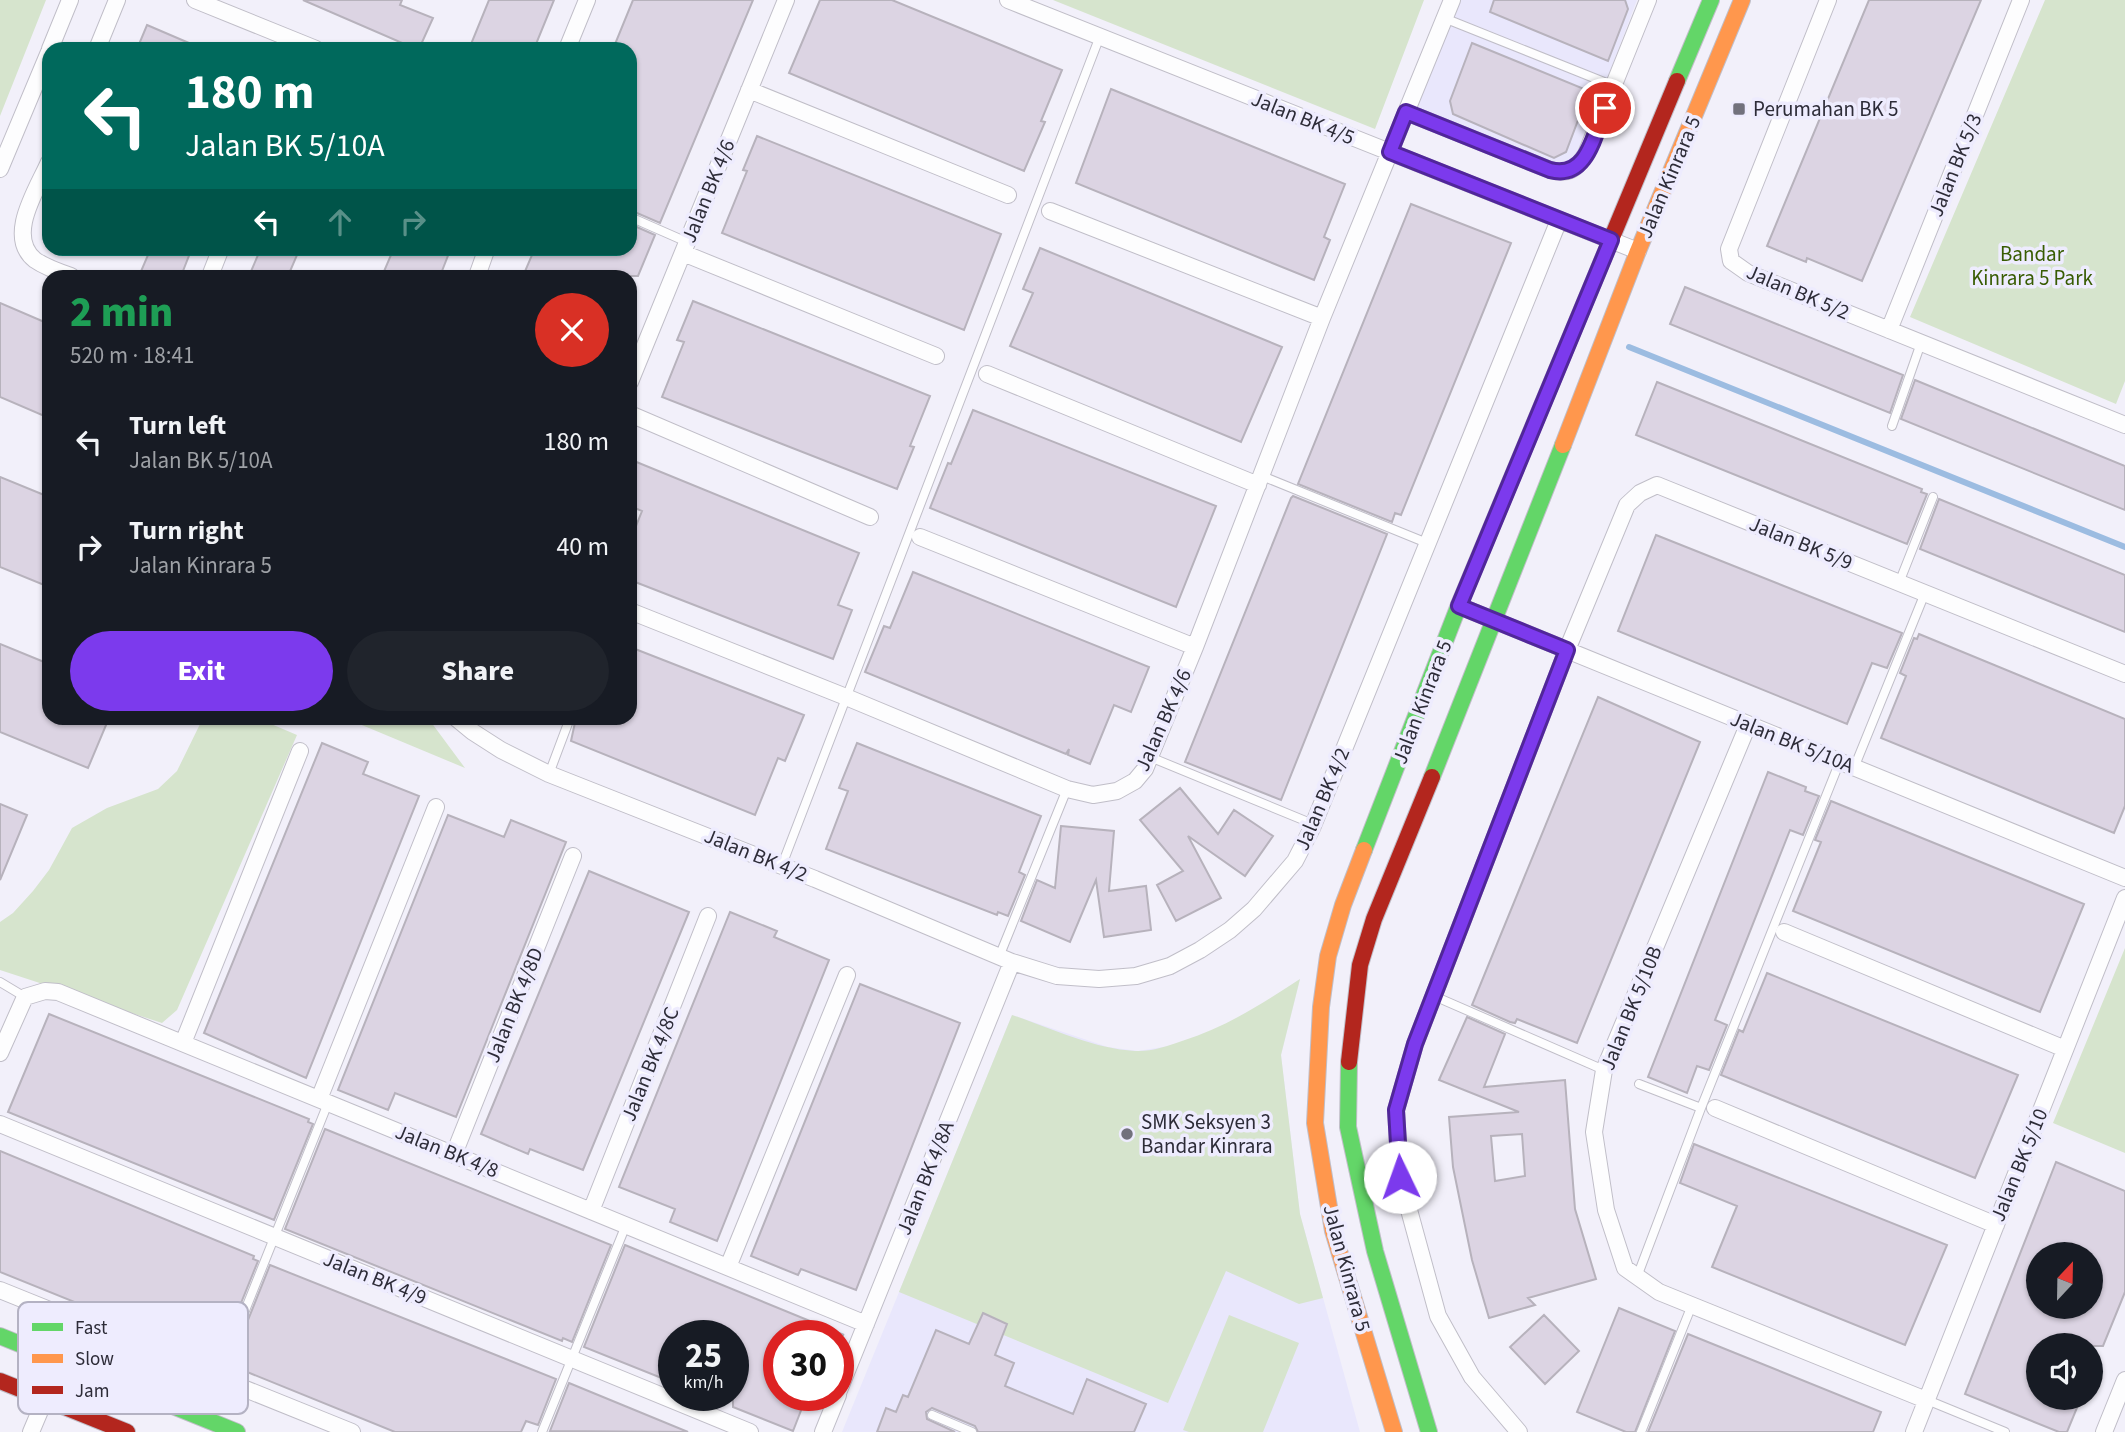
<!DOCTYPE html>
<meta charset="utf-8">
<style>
:root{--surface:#171b24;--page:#20242c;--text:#f1f3f6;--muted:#9ea1a6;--accent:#7c3aed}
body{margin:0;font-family:"Source Sans 3",sans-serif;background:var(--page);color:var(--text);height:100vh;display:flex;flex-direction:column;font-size:26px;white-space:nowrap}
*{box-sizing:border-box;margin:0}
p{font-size:23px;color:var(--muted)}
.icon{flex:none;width:38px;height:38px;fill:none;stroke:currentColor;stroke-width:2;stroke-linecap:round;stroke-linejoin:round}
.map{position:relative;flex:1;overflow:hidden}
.drawer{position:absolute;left:42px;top:270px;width:595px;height:455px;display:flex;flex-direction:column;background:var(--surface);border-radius:21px;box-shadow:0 2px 5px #0004}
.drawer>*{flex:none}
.top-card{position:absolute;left:42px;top:42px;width:595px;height:214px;border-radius:21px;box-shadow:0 2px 5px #0004;background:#00695c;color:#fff;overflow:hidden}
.needle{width:46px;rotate:22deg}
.tools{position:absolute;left:2026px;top:1242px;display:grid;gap:14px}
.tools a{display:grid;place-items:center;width:77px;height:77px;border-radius:50%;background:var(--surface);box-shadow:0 2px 5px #0004;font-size:35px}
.speed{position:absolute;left:658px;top:1320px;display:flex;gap:14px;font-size:35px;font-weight:700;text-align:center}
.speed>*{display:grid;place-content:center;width:91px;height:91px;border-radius:50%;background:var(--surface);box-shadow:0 2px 5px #0004;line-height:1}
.speed small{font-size:18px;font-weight:400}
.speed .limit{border:10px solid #d22;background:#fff;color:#111}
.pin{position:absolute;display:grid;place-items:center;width:60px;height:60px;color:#fff;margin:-30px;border:4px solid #fff;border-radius:50%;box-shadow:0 2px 7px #0007}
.me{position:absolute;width:77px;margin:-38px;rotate:357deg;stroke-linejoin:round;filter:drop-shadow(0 0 5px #0008)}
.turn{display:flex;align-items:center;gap:24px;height:147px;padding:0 28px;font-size:32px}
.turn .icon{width:91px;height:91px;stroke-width:2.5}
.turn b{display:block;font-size:49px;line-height:60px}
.lanes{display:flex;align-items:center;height:66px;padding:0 28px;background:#0003;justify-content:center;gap:35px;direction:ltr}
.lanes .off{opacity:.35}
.round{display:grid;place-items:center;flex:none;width:74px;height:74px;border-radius:37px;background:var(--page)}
.overview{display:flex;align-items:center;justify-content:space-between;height:119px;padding:0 28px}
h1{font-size:42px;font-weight:800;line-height:52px;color:#1e9e55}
.primary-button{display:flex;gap:14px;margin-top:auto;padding:14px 28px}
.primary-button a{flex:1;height:80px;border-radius:42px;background:var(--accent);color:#fff;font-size:28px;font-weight:800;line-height:80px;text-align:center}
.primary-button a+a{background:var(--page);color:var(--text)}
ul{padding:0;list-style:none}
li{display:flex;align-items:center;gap:21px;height:105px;padding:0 28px}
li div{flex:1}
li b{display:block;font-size:26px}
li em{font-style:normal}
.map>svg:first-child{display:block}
.built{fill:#e9e7fc}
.green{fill:#d6e4cd}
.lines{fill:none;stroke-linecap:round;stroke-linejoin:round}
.stream{stroke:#9cbce1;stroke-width:6}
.building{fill:#dcd4e3;stroke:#b7b2bc;stroke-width:2;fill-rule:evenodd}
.lane-casing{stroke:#c0bec8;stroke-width:10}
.street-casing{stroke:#c0bec8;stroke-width:18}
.fast-casing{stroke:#c0bec8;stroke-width:18}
.slow-casing{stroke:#c0bec8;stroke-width:18}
.jam-casing{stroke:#c0bec8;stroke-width:18}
.lane{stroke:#fdfdfe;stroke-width:8}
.street{stroke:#fdfdfe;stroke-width:16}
.fast{stroke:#63d668;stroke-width:16}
.slow{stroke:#ff974d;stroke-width:16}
.jam{stroke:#b3261e;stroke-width:16}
.route-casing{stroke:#51269a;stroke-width:18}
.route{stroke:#7c3aed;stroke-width:12}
.poi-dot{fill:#72717c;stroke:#eeecfe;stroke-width:2.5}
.labels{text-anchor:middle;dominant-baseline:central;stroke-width:7;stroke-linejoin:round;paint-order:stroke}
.poi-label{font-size:21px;fill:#2d2c38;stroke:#eeecfe;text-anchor:start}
.street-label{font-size:21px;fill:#2d2c38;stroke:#eeecfe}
.park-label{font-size:21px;fill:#385c03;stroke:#eeecfe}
.key{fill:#eeecfe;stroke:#b4b2c3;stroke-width:2}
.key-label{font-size:19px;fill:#2d2c38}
</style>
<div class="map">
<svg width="2125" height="1432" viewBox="0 0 2125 1432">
<rect width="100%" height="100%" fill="#f2f0fa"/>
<!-- built -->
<path class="built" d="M1460 0H1637L1579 153 1571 163 1560 165 1417 107Z
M1300 979 1281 1055 1300 1214 1360 1432H842L1012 1015 1108 1047 1138 1051 1169 1046 1210 1032 1252 1011Z"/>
<!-- green -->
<path class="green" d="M0 0H46L0 116Z
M1053 0H1424L1375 129Z
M2045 0H2125V381L2116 404 1910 317Z
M203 718H257L297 735 177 1010 162 1023 0 970V922L13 913 33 891 49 870 72 828 107 808 158 789 177 771Z
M345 718H428L465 768Z
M2125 948V1153L2053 1123Z
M1300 979 1281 1055 1300 1214 1323 1298 1299 1304 1226 1271 1168 1403 899 1292 1012 1015C1051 1028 1094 1049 1135 1051 1150 1052 1168 1046 1182 1041 1226 1027 1262 1004 1300 979Z
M1229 1315 1299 1343 1263 1432H1189L1183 1430Z"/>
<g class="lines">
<!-- stream -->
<path class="stream" d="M1629 347 2125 547"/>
</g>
<!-- building -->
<path class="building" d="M303 0H402L400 5 433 18 419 49H416Z
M489 0H554L534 49H469Z
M633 0H753L660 223 630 210V49H613Z
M820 0H892L1062 70 1041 121 1045 122 1024 171 789 73Z
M1494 0H1625L1628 9 1608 61 1490 12Z
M1869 0H1981L1862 281 1807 258 1806 262 1767 246Z
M147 25 203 49H137Z
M1472 43 1589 91 1566 152 1554 158 1453 114 1450 101Z
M1111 89 1345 184 1324 237 1330 240 1314 280 1076 183Z
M757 136 1001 234 964 330 722 233 747 171 743 170Z
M1411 204 1511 243 1401 515 1395 513 1392 522 1298 484Z
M630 224 655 235 638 276H523L535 248H630Z
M151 248H192L181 276H139Z
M261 248H300L288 276H249Z
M394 248H451L440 276H382Z
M1040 248 1282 347 1241 442 1010 346 1033 293 1023 289Z
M1685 287 1903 375 1890 413 1670 324Z
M693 301 930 396 910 446 914 447 897 489 662 397 684 342 677 340Z
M0 303 49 324V418L0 397Z
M1915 380 2125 466V510L1901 419Z
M1657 382 1922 489 1921 492 1927 494 1907 544 1636 435Z
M973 410 1216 506 1176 607 930 508 948 463 951 464Z
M634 461 859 553 838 605 852 610 833 659 630 580V541L642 511 630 506V471Z
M0 477 49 497V587L0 567Z
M1293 496 1387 534 1281 800 1185 762 1291 498Z
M1939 499 2125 575V632L1920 549Z
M1656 535 1902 633 1887 668 1872 663 1847 724 1618 631Z
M913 572 1149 667 1131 712 1114 705 1090 764 1068 755 1069 749 1066 754 865 672 884 626 890 628Z
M1919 634 2125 719V806L2114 833 1881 738 1906 676 1900 673 1914 638 1917 639Z
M0 644 49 664V718H109L88 768 0 732Z
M630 647 804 715 785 761 778 758 755 815 571 741 576 718H630Z
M1598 697 1700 742 1577 1043 1517 1019 1515 1023 1510 1022 1472 1005Z
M322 743 368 762 363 774 419 796 306 1078 204 1033Z
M857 743 1041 816 1019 872 1025 875 1008 916 998 912 997 915 826 849 848 791 839 788Z
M1768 772 1806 787 1805 791 1819 796 1803 835 1790 830 1715 1020 1727 1025 1709 1070 1697 1066 1687 1093 1648 1077Z
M1180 788 1218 834 1234 810 1273 836 1245 876 1188 836 1221 898 1176 921 1157 885 1183 871 1140 820Z
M1831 801 2084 904 2040 1012 1793 911 1821 842 1815 840Z
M0 804 27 815 0 880Z
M448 815 504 837 511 820 566 842 456 1117 395 1093 388 1110 338 1090Z
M1061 826 1114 831 1109 891 1146 886 1151 930 1104 937 1096 880 1070 942 1021 921 1037 880 1055 888Z
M589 871 689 912 583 1170 530 1149 528 1154 481 1134Z
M730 912 777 931 774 937 829 960 717 1241 670 1222 675 1209 619 1187Z
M1767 973 2018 1075 1975 1178 1721 1075 1739 1030 1743 1032Z
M860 984 960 1023 856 1290 801 1269 798 1275 751 1256Z
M49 1014 309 1119 308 1122 313 1124 274 1220 8 1112Z
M1467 1017 1505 1034 1484 1087 1565 1080 1575 1209 1596 1279 1528 1298 1535 1305 1489 1318 1472 1260 1453 1167 1449 1117 1519 1112 1439 1080ZM1522 1134 1525 1176 1495 1181 1491 1136Z
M325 1129 611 1245 572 1342 563 1338 562 1341 285 1229Z
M1694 1144 1947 1245 1905 1345 1712 1267 1737 1206 1680 1183Z
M0 1151 254 1256 253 1259 258 1261 218 1360 0 1272Z
M2056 1162 2125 1191V1292L2103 1346H2039V1398H2081L2067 1432H2059L1965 1394ZM2039 1255H2091V1307H2039Z
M625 1245 844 1335H779V1395H807L793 1431 733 1407V1335H674V1383L584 1347Z
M270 1265 556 1379 538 1425 526 1421 521 1432H395L230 1365Z
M1619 1308 1675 1331 1635 1432H1626L1577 1412Z
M983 1313 1007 1324 995 1355 1014 1363 1005 1386 1073 1414 1087 1379 1146 1404 1134 1432H978L975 1426 932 1408 926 1412 927 1419 955 1432H877L886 1408 896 1412 903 1395 908 1397 936 1330 969 1344Z
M1544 1315 1579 1351 1545 1384 1510 1347Z
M1688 1334 1881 1412 1873 1432H1648Z
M569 1383 688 1432 550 1431Z"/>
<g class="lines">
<defs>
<path id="lane" d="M1444 18 1614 86
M630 217 687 242
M1892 426 1921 343
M1262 476 1427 543
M1899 583 1933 497
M1150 757 1313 824
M1854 768 1925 593
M549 774 570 718
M782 865 1100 36
M999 957 1067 789
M0 982 25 997
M1434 996 1604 1070
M1639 1084 1701 1108
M1637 1277 1701 1108 1840 761
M218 1378 328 1103
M1927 1400 2005 1432
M932 1415 972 1432
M542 1432 626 1225
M1641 1432 1692 1305"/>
<path id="street" d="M195 0 316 49
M1008 0 1638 251
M1828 0 1729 249 1731 261 1748 273 2125 425
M50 49 70 0
M97 49 117 0
M567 49 587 0
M749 90 1008 195
M1406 112 1550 170C1568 175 1576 170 1586 154L1648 0
M49 162C38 188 5 236 35 260 45 267 59 272 71 276
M0 169 49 52
M1050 211 1322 318
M683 253 936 356
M210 276 221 248
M477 276 487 248
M1889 330 2021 0
M987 374 1258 485
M630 382 786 0
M630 414 870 517
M920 537 1195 647
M1459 606 2125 878
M630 611 846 697 1067 789 1093 795 1117 791 1135 781 1145 769 1195 647 1322 318 1452 0
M456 718 473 732 501 750 549 774 815 879 1012 962 1057 976 1099 979 1136 976 1170 966 1200 950 1230 930 1254 909 1295 861 1312 828 1559 220
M1748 725 1604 1070 1594 1132 1606 1210 1625 1268 1659 1292 1926 1400
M1784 932 2065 1049
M183 1043 300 751
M0 1053 25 997 45 991 58 992 866 1324
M319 1099 436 807
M1715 1108 1996 1225
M0 1124 750 1432
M454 1154 573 856
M591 1211 708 916
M728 1267 847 975
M0 1290 352 1432
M838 1393 1012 962
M31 1432 45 1399
M823 1432 838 1395
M1519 1432 1472 1377 1438 1316 1400 1177 1396 1110 1415 1044 1567 650 1627 505 1640 493 1657 485 2125 674
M1914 1432 2125 898
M2104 1432 2125 1380"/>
<path id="fast" d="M1677 81 1711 0
M1432 777 1563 445
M1364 850 1459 605
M1349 1062 1348 1127 1375 1251 1429 1432
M0 1336 237 1432"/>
<path id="slow" d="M1563 445 1638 251 1742 0
M1364 850 1343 905 1328 956 1321 1007 1315 1123 1333 1231 1394 1432"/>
<path id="jam" d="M1459 605 1677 81
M1349 1062 1360 965 1374 919 1432 777
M0 1381 127 1432"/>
</defs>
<!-- lane casing -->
<use href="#lane" class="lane-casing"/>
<!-- street casing -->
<use href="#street" class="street-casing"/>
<!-- fast casing -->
<use href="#fast" class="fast-casing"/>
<!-- slow casing -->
<use href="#slow" class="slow-casing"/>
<!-- jam casing -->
<use href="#jam" class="jam-casing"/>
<!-- lane -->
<use href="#lane" class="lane"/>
<!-- street -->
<use href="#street" class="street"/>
<!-- fast -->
<use href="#fast" class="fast"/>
<!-- slow -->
<use href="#slow" class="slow"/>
<!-- jam -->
<use href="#jam" class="jam"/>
</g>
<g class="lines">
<defs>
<path id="route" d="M1400 1177 1396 1110 1415 1044 1567 650 1459 606 1611 240 1390 152 1406 112 1550 170C1587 180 1594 135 1605 108"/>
</defs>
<!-- route casing -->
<use href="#route" class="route-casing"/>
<!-- route -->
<use href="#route" class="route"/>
</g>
<!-- markers -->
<g class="poi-dot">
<rect x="1732" y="102" width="14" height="14" rx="3.5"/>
<circle cx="1127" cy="1134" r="7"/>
</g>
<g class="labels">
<!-- poi labels -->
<g class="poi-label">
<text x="1753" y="109">Perumahan BK 5</text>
<text x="1141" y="1122">SMK Seksyen 3<tspan x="1141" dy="24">Bandar Kinrara</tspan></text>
</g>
<!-- street labels -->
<g class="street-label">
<text transform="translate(1303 118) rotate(22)">Jalan BK 4/5</text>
<text transform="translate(1955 165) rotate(-68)">Jalan BK 5/3</text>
<text transform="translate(1669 177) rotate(-67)">Jalan Kinrara 5</text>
<text transform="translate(708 191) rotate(-68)">Jalan BK 4/6</text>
<text transform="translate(1798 292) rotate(23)">Jalan BK 5/2</text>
<text transform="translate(1801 543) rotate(22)">Jalan BK 5/9</text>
<text transform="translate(1422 702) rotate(-69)">Jalan Kinrara 5</text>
<text transform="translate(1163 720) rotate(-66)">Jalan BK 4/6</text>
<text transform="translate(1792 742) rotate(22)">Jalan BK 5/10A</text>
<text transform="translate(1322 799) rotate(-67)">Jalan BK 4/2</text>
<text transform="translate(756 855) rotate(22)">Jalan BK 4/2</text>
<text transform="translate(514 1005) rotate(-68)">Jalan BK 4/8D</text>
<text transform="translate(1631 1008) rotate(-68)">Jalan BK 5/10B</text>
<text transform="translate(650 1064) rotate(-68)">Jalan BK 4/8C</text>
<text transform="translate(447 1151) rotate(22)">Jalan BK 4/8</text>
<text transform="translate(2019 1165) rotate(-68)">Jalan BK 5/10</text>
<text transform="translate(925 1178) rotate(-68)">Jalan BK 4/8A</text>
<text transform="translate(1347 1268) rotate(75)">Jalan Kinrara 5</text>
<text transform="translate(375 1278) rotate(22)">Jalan BK 4/9</text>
</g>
<!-- park labels -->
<g class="park-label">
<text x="2032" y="254">Bandar<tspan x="2032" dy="24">Kinrara 5 Park</tspan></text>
</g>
</g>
<!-- legend -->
<rect x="18" y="1302" width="230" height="112" rx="10" class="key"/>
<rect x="32" y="1323" width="31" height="8" fill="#63d668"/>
<rect x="32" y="1354" width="31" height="9" fill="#ff974d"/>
<rect x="32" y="1386" width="31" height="8" fill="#b3261e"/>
<g class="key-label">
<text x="75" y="1334">Fast</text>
<text x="75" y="1365">Slow</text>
<text x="75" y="1397">Jam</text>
</g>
</svg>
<div class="tools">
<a><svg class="needle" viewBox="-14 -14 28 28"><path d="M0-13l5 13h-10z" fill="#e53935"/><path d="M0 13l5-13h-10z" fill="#9ea1a6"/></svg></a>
<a><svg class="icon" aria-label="sound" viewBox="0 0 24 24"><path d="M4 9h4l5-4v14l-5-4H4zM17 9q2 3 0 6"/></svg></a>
</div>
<div class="speed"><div>25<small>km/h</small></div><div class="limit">30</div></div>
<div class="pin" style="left:1605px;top:108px;background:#d93025"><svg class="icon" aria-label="arrive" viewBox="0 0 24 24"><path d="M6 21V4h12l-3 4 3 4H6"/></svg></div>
<svg class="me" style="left:1400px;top:1177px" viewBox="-20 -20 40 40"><circle r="19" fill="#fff"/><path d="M0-13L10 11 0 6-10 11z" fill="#7c3aed"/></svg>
<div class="top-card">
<div class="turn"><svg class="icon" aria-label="left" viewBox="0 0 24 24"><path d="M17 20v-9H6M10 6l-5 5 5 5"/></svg><div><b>180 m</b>Jalan BK 5/10A</div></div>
<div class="lanes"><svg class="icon" aria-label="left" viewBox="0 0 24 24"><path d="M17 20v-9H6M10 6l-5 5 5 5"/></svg><svg class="icon off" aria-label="ahead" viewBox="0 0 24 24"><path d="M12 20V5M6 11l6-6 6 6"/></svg><svg class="icon off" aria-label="right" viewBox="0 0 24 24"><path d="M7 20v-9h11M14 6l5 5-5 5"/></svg></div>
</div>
<section class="drawer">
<div class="overview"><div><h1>2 min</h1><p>520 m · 18:41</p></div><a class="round" style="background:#d93025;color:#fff"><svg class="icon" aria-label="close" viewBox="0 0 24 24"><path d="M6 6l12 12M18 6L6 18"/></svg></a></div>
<ul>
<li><svg class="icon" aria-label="left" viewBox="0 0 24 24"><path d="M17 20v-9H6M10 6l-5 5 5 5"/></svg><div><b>Turn left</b><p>Jalan BK 5/10A</p></div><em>180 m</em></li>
<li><svg class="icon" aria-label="right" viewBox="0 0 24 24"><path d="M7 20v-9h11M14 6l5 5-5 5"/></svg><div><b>Turn right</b><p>Jalan Kinrara 5</p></div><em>40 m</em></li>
</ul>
<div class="primary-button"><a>Exit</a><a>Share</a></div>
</section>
</div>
